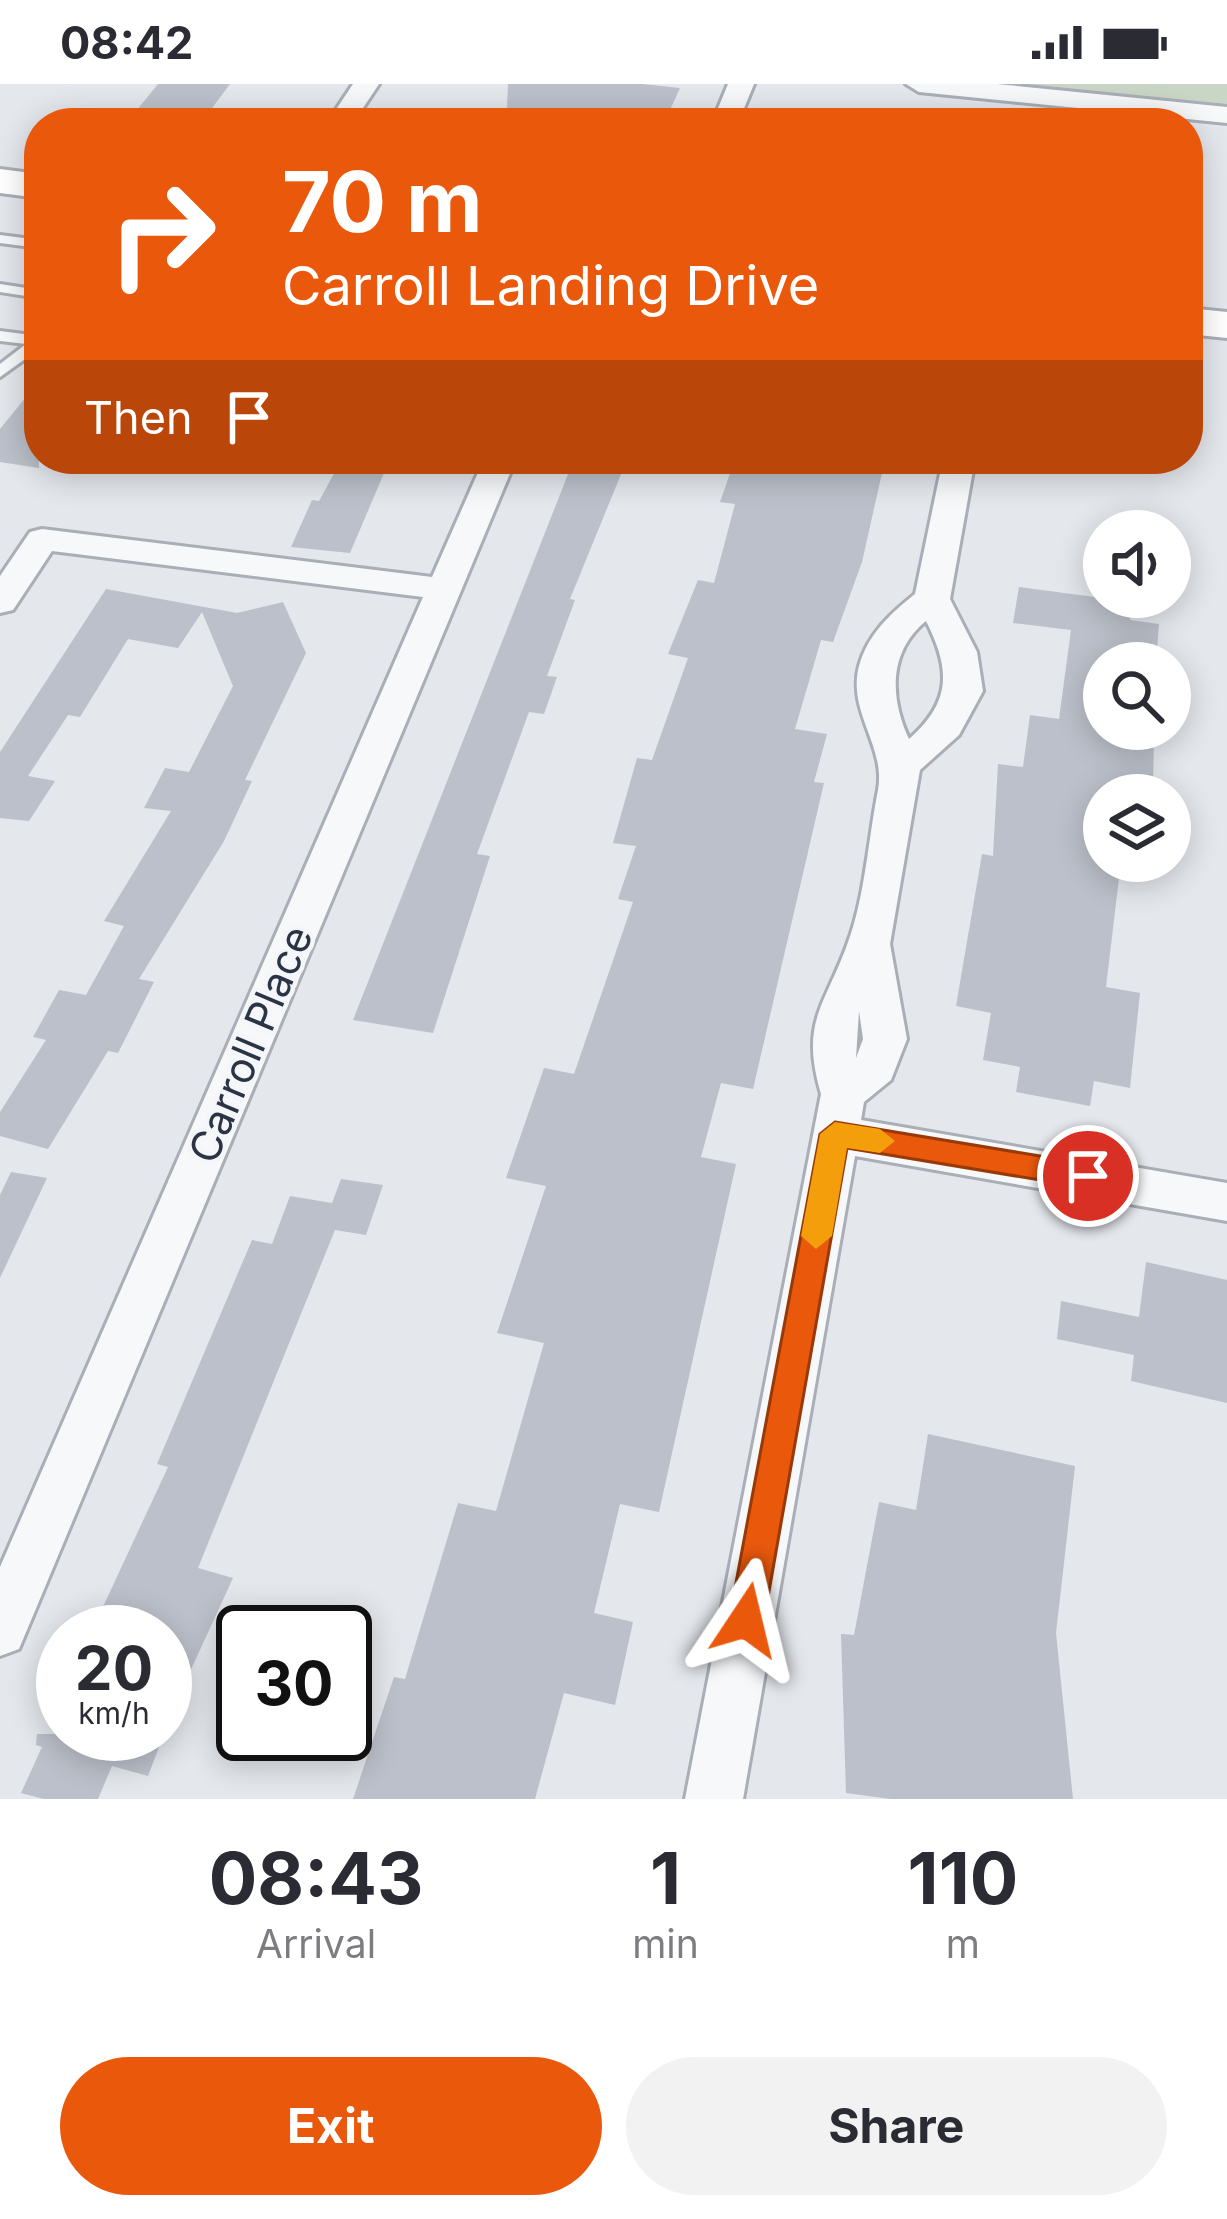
<!DOCTYPE html>
<style>
:root{--surface:#fff;--page:#f2f2f3;--text:#2b2b33;--muted:#7c7c81;--accent:#ea580c}
body{margin:0;font-family:Inter,sans-serif;background:var(--page);color:var(--text);height:100vh;display:flex;flex-direction:column;font-size:45px;white-space:nowrap}
*{box-sizing:border-box;margin:0}
p{font-size:39px;color:var(--muted)}
.icon{flex:none;width:66px;height:66px;fill:none;stroke:currentColor;stroke-width:2;stroke-linecap:round;stroke-linejoin:round}
.map{position:relative;height:1715px;overflow:hidden}
.side{display:flex;flex-direction:column;background:var(--surface);flex:1}
.side>*{flex:none}
.hud{position:absolute;left:24px;top:24px;width:1179px;height:366px;border-radius:48px;box-shadow:0 6px 30px #0003;background:#ea580c;color:#fff;overflow:hidden}
.buttons{position:absolute;left:1083px;top:426px;display:grid;gap:24px}
.buttons a{display:grid;place-items:center;width:108px;height:108px;border-radius:50%;background:var(--surface);box-shadow:0 6px 30px #0003;font-size:60px}
.speed{position:absolute;left:36px;top:1521px;display:flex;gap:24px;font-size:60px;font-weight:700;text-align:center}
.speed>*{display:grid;place-content:center;width:156px;height:156px;border-radius:50%;background:var(--surface);box-shadow:0 6px 30px #0003;line-height:1}
.speed small{font-size:30px;font-weight:400}
.speed .limit{border:6px solid #111;border-radius:18px;background:#fff;color:#111}
.pin{position:absolute;display:grid;place-items:center;width:102px;height:102px;color:#fff;margin:-51px;border:6px solid #fff;border-radius:50%;box-shadow:0 3px 12px #0007}
.me{position:absolute;width:132px;margin:-66px;rotate:10deg;stroke-linejoin:round;filter:drop-shadow(0 0 9px #0008)}
.turn{display:flex;align-items:center;gap:42px;height:252px;padding:0 60px;font-size:54px}
.turn .icon{width:156px;height:156px;stroke-width:2.5}
.turn b{display:block;font-size:84px;line-height:102px}
.then{display:flex;align-items:center;height:114px;padding:0 60px;background:#0003;gap:24px;font-size:45px}
.eta{display:flex;justify-content:space-evenly;align-items:center;height:204px;text-align:center}
.eta b{font-size:72px;font-weight:700;line-height:84px}
.action{display:flex;gap:24px;margin-top:auto;padding:24px 60px}
.action a{flex:1;height:138px;border-radius:72px;background:var(--accent);color:#fff;font-size:48px;font-weight:700;line-height:138px;text-align:center}
.action a+a{background:var(--page);color:var(--text)}
.status{display:flex;justify-content:space-between;align-items:center;height:84px;padding:0 60px;background:var(--surface);direction:ltr}
.status svg{height:33px;fill:currentColor}
.map>svg:first-child{display:block}
.green{fill:#c9d6c5}
.building{fill:#bbc0ca}
.lines{fill:none;stroke-linecap:round;stroke-linejoin:round}
.lane-casing{stroke:#a9aeb7;stroke-width:6}
.street-casing{stroke:#a9aeb7;stroke-width:6}
.secondary-casing{stroke:#a9aeb7;stroke-width:6}
.lane{fill:#f7f8fa;fill-rule:evenodd}
.street{fill:#f7f8fa;fill-rule:evenodd}
.secondary{fill:#fff;fill-rule:evenodd}
.route{fill:#ea580c;stroke:#983908;stroke-width:3}
.slow{fill:#f59e0b}
.labels{text-anchor:middle;dominant-baseline:central;stroke-width:9;stroke-linejoin:round;paint-order:stroke}
.street-label{font-size:42px;fill:#2b3445;stroke:#f4f6f9}
</style>
<div class="status"><b>08:42</b><svg viewBox="0 0 49 12"><path d="M0 12V9h3v3zM5 12V6h3v6zM10 12V3h3v9zM15 12V0h3v12zM26 1h20v11H26zM47 4h2v5h-2z"/></svg></div>
<div class="map">
<svg width="1227" height="1715" viewBox="0 0 1227 1715">
<rect width="100%" height="100%" fill="#e4e7ec"/>
<!-- green -->
<path class="green" d="M978 0H1227V25Z"/>
<!-- building -->
<path class="building" d="M158 0H230L201 39H147L151 34 132 32Z
M508 0H642L680 4 664 39H649L507 24Z
M39 297V384L0 378V345Z
M342 375H390L350 469 291 463 312 416 319 417Z
M574 375 626 378 570 515 575 516 547 592 557 593 544 630 529 628 477 770 490 772 433 949 353 936Z
M735 375 884 380 862 478 833 558 821 556 795 645 827 650 814 698 824 699 753 1005 721 999 701 1073 736 1080 659 1428 620 1420 594 1529 633 1538 615 1621 564 1609 535 1715H353L394 1593 405 1595 458 1419 496 1427 544 1259 497 1249 546 1102 506 1094 544 984 574 990 633 818 618 815 636 762 613 759 637 674 652 676 688 574 668 570 698 496 714 499 735 420 720 418Z
M1019 503 1132 518 1130 536 1159 540 1156 579H1104V645H1154L1153 711H1104V777H1121L1106 903 1140 909 1130 1004 1094 997 1090 1022 1016 1008 1020 983 983 976 991 929 956 922 982 770 993 772 998 680 1023 683 1030 631 1059 635 1071 546 1013 539Z
M106 505 237 529 283 518 306 569 245 696 252 697 224 757 139 895 154 898 118 969 108 967 48 1065 0 1052V1028L46 956 33 953 59 906 86 911 124 842 104 837 171 727 144 724 165 684 189 688 233 602 202 528 178 564 128 555 80 633 68 631 28 692 55 697 29 737 0 734V668Z
M11 1088 47 1094 0 1194V1111Z
M341 1095 383 1101 366 1151 335 1146 198 1484 233 1494 165 1642V1548H117L94 1542 168 1383 157 1380 252 1156 272 1160 290 1112 332 1119Z
M1146 1178 1227 1196V1319L1131 1297 1134 1271 1057 1255 1061 1217 1139 1233Z
M928 1350 1075 1382 1056 1549 1073 1715H891L846 1709 841 1550 854 1551 879 1418 916 1426Z
M37 1650H164L148 1692 112 1682 98 1715H44L21 1709 42 1663 36 1661Z"/>
<g class="lines">
<defs>
<path id="lane" d="M0 151 39 156V164L0 159Z
M0 200 39 206V214L0 208Z
M0 247 39 252V265L0 293V280L26 260 0 257Z"/>
<path id="street" d="M353 0H379L353 39H327Z
M728 0H754L738 39H712Z
M906 0H997L1227 23V39L919 8Z
M484 375H516L27 1546 19 1565 0 1572V1483L423 513 52 467 13 526 0 529V492L30 448 42 445 432 493Z
M943 375H975L950 515 977 568 983 607 959 651 920 686 890 860 907 955 891 996 864 1018 861 1036 1227 1099V1137L855 1072 743 1715H685L821 1010C800 938 824 924 847 861 865 814 868 756 878 706 886 662 847 628 859 582 868 550 890 530 915 510ZM926 537C951 586 951 618 909 655 890 614 888 568 926 537ZM859 927 863 955 856 974Z"/>
<path id="secondary" d="M0 85 39 90V114L0 109Z
M1188 224 1227 228V254L1188 250Z"/>
</defs>
<!-- lane casing -->
<use href="#lane" class="lane-casing"/>
<!-- street casing -->
<use href="#street" class="street-casing"/>
<!-- secondary casing -->
<use href="#secondary" class="secondary-casing"/>
<!-- lane -->
<use href="#lane" class="lane"/>
<!-- street -->
<use href="#street" class="street"/>
<!-- secondary -->
<use href="#secondary" class="secondary"/>
</g>
<!-- route -->
<path class="route" d="M835 1038 1088 1080 1103 1092 1088 1104 847 1064 764 1536 759 1548 746 1553 734 1548 729 1536 820 1050Z"/>
<!-- slow -->
<path class="slow" d="M835 1038 880 1045 895 1057 880 1069 847 1064 832 1152 816 1165 801 1152 820 1050Z"/>
<g class="labels">
<!-- street labels -->
<g class="street-label">
<text transform="translate(250 960) rotate(-67)">Carroll Place</text>
</g>
</g>
</svg>
<div class="buttons">
<a><svg class="icon" aria-label="sound" viewBox="0 0 24 24"><path d="M4 9h4l5-4v14l-5-4H4zM17 9q2 3 0 6"/></svg></a>
<a><svg class="icon" aria-label="search" viewBox="0 0 24 24"><circle cx="10" cy="10" r="6"/><path d="M15 15l6 6"/></svg></a>
<a><svg class="icon" aria-label="layers" viewBox="0 0 24 24"><path d="M12 4l9 5-9 5-9-5zM3 14l9 5 9-5"/></svg></a>
</div>
<div class="speed"><div>20<small>km/h</small></div><div class="limit">30</div></div>
<div class="pin" style="left:1088px;top:1092px;background:#d93025"><svg class="icon" aria-label="arrive" viewBox="0 0 24 24"><path d="M6 21V4h12l-3 4 3 4H6"/></svg></div>
<svg class="me" style="left:746px;top:1536px" viewBox="-20 -20 40 40"><path d="M0-17L14 15 0 8-14 15z" fill="#ea580c" stroke="#fff" stroke-width="4"/></svg>
<div class="hud">
<div class="turn"><svg class="icon" aria-label="right" viewBox="0 0 24 24"><path d="M7 20v-9h11M14 6l5 5-5 5"/></svg><div><b>70 m</b>Carroll Landing Drive</div></div>
<div class="then">Then<svg class="icon" aria-label="arrive" viewBox="0 0 24 24"><path d="M6 21V4h12l-3 4 3 4H6"/></svg></div>
</div>
</div>
<section class="side">
<div class="eta">
<div><b>08:43</b><p>Arrival</p></div>
<div><b>1</b><p>min</p></div>
<div><b>110</b><p>m</p></div>
</div>
<div class="action"><a>Exit</a><a>Share</a></div>
</section>
